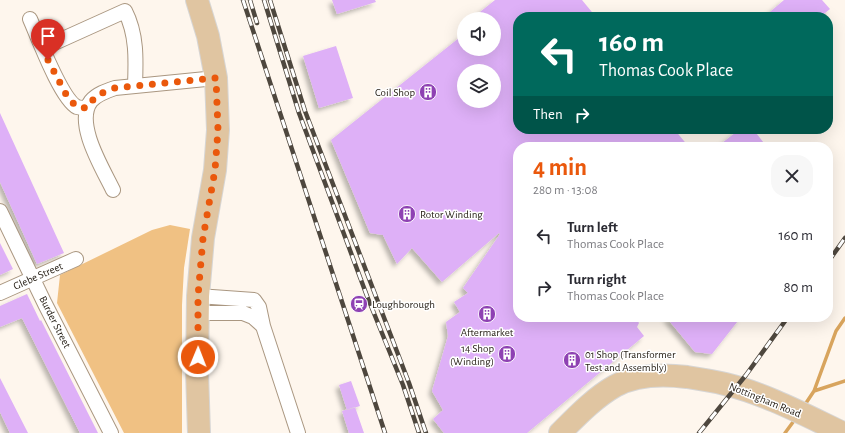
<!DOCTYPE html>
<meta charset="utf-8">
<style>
:root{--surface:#fff;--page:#f7f7f7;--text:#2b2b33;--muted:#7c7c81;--accent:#ea580c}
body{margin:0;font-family:"Alegreya Sans",sans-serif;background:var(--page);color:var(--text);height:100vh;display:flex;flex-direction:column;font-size:15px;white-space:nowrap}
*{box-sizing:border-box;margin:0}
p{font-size:13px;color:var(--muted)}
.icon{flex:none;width:22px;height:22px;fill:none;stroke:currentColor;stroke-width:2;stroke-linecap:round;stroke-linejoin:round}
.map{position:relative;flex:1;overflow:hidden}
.sheet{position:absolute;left:513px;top:142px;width:320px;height:180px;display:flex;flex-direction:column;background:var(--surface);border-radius:16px;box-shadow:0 4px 16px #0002}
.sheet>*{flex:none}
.top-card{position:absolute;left:513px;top:12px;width:320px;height:122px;border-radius:16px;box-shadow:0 4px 16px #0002;background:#00695c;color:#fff;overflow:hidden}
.buttons{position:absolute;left:457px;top:12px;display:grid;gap:8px}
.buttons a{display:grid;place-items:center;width:44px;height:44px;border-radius:50%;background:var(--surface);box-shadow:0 4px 16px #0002;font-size:20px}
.pin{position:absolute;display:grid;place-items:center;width:34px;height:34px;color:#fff;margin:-41px -17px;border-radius:50% 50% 50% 0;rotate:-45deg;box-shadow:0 0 4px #0007}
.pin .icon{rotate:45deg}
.me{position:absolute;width:44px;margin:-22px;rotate:1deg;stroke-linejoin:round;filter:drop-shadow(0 0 3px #0008)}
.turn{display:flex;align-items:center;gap:14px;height:84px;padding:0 20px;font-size:18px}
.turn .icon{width:52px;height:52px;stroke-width:2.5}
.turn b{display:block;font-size:28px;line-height:34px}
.then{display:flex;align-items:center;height:38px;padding:0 20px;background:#0003;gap:8px;font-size:15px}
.round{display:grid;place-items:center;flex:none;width:42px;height:42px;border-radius:16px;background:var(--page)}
.summary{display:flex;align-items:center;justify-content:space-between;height:68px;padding:0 20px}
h1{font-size:24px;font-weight:600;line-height:30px;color:var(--accent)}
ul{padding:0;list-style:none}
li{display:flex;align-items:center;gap:12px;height:52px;padding:0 20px}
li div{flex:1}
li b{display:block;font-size:15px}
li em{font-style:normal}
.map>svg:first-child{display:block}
.green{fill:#f0c183}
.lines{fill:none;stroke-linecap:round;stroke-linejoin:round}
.stream{stroke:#d8a45d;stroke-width:3.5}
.building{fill:#deb0f7;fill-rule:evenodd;filter:url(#shadow)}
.minor-casing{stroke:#aa9781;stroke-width:16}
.primary-casing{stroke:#d7d6d5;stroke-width:24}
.minor{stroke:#fff;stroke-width:14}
.primary{stroke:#e0c5a1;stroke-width:22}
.rail-casing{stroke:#4e473e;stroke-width:4.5}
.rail{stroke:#fff;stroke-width:3;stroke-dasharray:9;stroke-linecap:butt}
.route{stroke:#ea580c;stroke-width:7;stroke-dasharray:0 12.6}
.labels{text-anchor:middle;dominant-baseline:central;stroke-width:3;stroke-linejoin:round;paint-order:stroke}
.poi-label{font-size:11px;fill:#231c13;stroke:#fff;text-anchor:start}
.street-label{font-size:11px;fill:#231c13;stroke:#fff}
</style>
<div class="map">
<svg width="845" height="433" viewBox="0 0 845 433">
<defs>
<filter id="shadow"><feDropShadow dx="-3.5" dy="3.5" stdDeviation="2" flood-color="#0004"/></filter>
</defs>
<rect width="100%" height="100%" fill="#fef6ed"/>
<!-- green -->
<path class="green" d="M170 225 190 229 184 268 182 305V433H124L57 303 60 275 152 230Z"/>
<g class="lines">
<!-- stream -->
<path class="stream" d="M814 391 836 331 845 318
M804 406 814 391 845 381
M785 433 796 418"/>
</g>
<!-- building -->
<path class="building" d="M332 0H375L376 2 337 14Z
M495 0H582L596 17H518V129H674L689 147H518V317H635L639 323 637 327 644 336 527 433H444L433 419 443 410 432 391 448 336 446 322 460 312 454 302 468 293 463 288 500 234 499 233 442 282 412 248 397 264 383 235 370 233 331 140 464 34V49H494V19H485L480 12ZM464 71H494V101H464Z
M784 0H822L830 9 820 17H764Z
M336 46 353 98 319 108 303 56Z
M0 113 64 253 37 264 0 182Z
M740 129H753L767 147H717Z
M0 243 13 269 0 275Z
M27 294 40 321 41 320 98 433H80L22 318 0 327V306Z
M666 317H741L712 354 695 352Z
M0 378 28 433H10L0 412Z
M351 381 360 406 347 410 339 385Z
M355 407 364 433H349L342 411Z"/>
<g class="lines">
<defs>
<path id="minor" d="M30 19C38 37 61 99 77 107 80 108 84 108 87 108
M43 48 125 11C137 34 136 60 135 85
M113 190C103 169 74 123 91 101 97 94 106 91 115 88L216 78
M0 211 45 304 111 433
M0 293 76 259
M198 296 254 300 259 307 263 326 298 433
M198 313H243L253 317 263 326"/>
<path id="primary" d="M197 0 208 36 216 78 218 130 215 170 203 238 198 296 197 371 199 433
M560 433C577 416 594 398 615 386 637 374 663 374 687 377 700 379 713 381 725 384 766 394 805 415 843 433"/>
</defs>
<!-- minor casing -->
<use href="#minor" class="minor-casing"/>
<!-- primary casing -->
<use href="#primary" class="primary-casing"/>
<!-- minor -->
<use href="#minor" class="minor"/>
<!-- primary -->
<use href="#primary" class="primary"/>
<defs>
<path id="rail" d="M243 0 385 433
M250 0 257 23
M264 0 299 113 367 296 403 385 419 433
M270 0 305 111 409 383 426 433
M828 262 845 238
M699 433 746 375 788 317"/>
</defs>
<!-- rail casing -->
<use href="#rail" class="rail-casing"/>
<!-- rail -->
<use href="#rail" class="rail"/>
</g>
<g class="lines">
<!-- route -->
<path class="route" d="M48 60 68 98 77 107 87 108C95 95 101 93 115 88L216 78 218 130 215 170 203 238 198 296V357"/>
</g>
<!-- icons -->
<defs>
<symbol id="building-disc" viewBox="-11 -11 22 22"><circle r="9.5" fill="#8e41b3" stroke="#fff"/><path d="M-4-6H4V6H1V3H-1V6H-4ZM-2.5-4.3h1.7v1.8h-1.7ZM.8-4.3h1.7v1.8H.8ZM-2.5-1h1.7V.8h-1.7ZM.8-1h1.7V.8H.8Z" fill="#fff"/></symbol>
<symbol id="station-disc" viewBox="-11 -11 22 22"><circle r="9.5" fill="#8e41b3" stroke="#fff"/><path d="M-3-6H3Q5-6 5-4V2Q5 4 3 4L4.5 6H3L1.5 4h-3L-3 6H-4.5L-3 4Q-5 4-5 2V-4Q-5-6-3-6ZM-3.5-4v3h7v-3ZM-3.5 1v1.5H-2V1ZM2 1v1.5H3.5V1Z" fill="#fff"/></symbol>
</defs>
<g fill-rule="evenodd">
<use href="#building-disc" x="418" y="82" width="20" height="20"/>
<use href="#building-disc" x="397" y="204" width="20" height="20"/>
<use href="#station-disc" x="349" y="294" width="20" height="20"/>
<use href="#building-disc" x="477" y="304" width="20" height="20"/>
<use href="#building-disc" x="497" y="344" width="20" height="20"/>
<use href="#building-disc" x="562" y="350" width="20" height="20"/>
</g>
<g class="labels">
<!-- poi labels -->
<g class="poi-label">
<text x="415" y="92" text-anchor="end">Coil Shop</text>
<text x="420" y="214">Rotor Winding</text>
<text x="372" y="304">Loughborough</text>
<text x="487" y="332" text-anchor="middle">Aftermarket</text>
<text x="494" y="348" text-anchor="end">14 Shop<tspan x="494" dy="13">(Winding)</tspan></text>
<text x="585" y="354">01 Shop (Transformer<tspan x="585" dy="13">Test and Assembly)</tspan></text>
</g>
<!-- street labels -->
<g class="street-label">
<text transform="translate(38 276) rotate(-24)">Glebe Street</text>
<text transform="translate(55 322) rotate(63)">Burder Street</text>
<text transform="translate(765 400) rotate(22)">Nottingham Road</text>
</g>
</g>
</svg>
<div class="buttons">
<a><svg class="icon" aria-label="sound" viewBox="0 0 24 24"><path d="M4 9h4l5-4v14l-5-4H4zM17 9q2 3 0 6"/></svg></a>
<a><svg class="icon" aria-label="layers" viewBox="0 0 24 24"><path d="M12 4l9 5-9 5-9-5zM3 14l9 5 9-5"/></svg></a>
</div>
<div class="pin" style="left:48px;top:60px;background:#d93025"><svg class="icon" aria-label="arrive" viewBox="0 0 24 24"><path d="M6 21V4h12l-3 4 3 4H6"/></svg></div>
<svg class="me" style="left:198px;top:357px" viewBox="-20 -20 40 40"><circle r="17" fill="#ea580c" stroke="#fff" stroke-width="3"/><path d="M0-11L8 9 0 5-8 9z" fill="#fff"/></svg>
<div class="top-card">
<div class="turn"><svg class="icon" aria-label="left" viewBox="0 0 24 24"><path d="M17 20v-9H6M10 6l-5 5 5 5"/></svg><div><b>160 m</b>Thomas Cook Place</div></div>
<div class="then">Then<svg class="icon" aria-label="right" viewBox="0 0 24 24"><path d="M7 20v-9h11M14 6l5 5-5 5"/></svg></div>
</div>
<section class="sheet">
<div class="summary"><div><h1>4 min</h1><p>280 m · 13:08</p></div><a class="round"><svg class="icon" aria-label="close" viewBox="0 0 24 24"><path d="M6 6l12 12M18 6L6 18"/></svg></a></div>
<ul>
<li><svg class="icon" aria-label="left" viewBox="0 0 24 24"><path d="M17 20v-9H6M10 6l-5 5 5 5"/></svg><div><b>Turn left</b><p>Thomas Cook Place</p></div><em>160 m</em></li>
<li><svg class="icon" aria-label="right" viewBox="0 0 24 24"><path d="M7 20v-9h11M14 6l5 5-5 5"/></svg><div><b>Turn right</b><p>Thomas Cook Place</p></div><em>80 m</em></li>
</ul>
</section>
</div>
